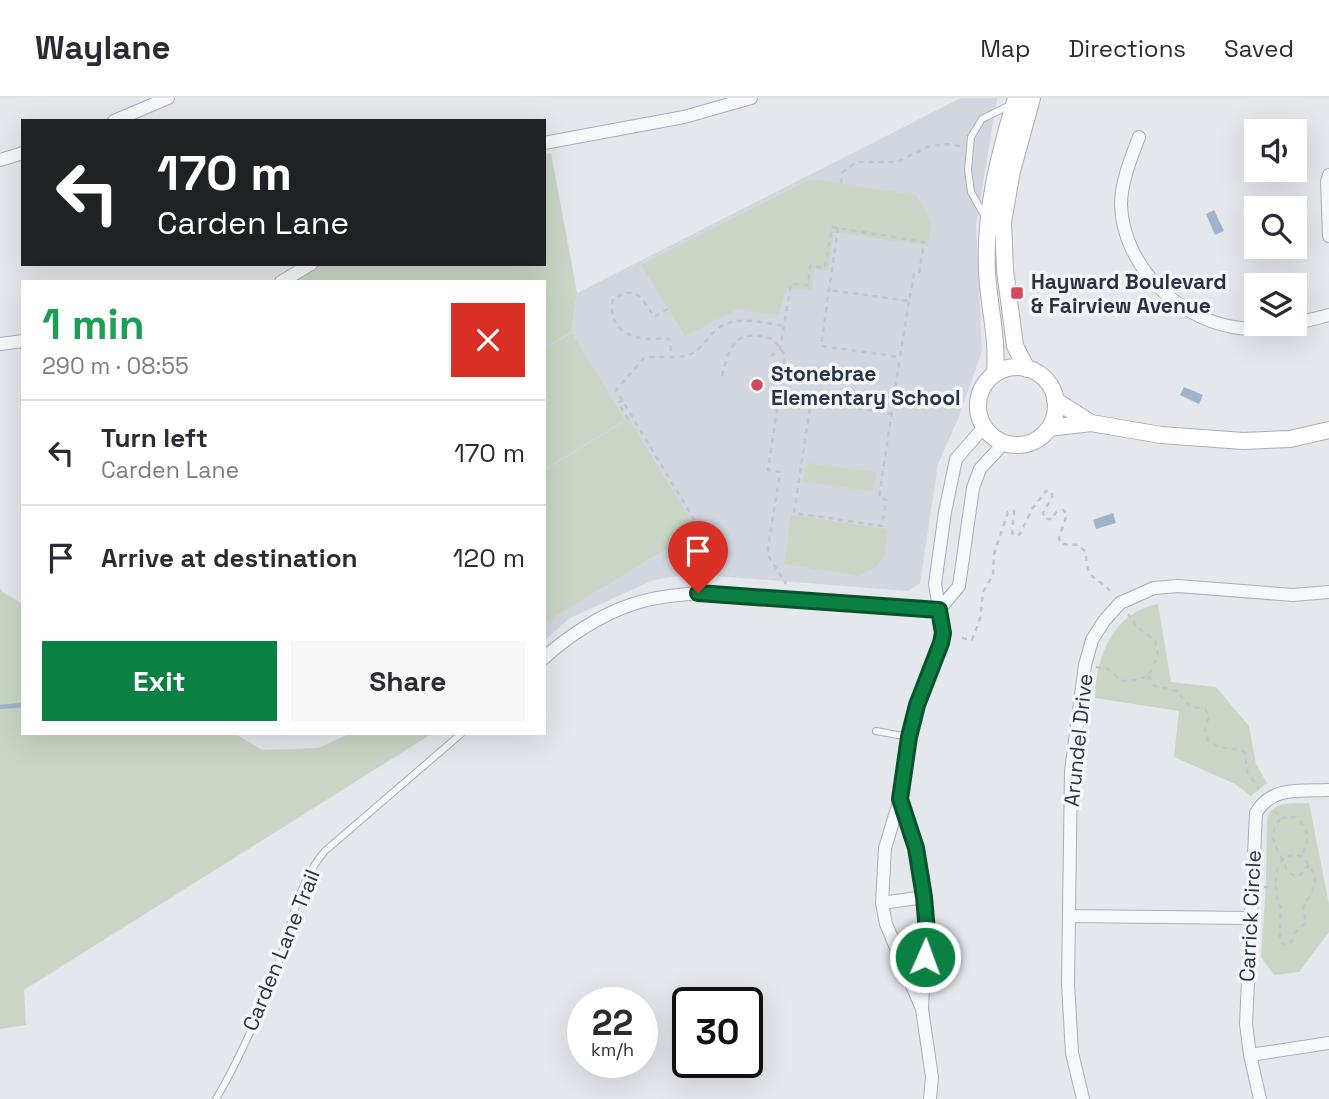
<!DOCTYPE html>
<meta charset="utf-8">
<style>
:root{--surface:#fff;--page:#f7f7f7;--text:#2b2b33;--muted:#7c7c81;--line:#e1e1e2;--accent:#0b8043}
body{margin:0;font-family:"Space Grotesk",sans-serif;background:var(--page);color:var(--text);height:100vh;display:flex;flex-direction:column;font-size:26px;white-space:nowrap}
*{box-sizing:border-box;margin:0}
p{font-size:23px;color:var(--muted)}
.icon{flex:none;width:38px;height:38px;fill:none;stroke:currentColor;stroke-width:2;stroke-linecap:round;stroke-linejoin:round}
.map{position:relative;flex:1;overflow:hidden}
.drawer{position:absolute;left:21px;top:182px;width:525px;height:455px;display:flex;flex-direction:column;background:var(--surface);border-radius:0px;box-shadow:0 7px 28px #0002}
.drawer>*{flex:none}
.guide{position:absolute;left:21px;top:21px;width:525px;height:147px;border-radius:0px;box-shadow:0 7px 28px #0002;background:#202124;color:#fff;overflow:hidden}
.fabs{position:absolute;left:1244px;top:21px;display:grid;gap:14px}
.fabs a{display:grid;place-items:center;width:63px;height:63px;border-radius:0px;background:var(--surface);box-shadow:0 7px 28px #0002;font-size:35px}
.speed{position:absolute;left:567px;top:889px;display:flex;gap:14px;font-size:35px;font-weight:700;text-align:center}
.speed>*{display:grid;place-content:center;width:91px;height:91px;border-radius:50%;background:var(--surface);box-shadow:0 7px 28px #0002;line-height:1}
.speed small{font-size:18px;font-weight:400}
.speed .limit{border:4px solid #111;border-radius:10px;background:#fff;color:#111}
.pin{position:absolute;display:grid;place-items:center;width:60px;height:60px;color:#fff;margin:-72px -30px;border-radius:50% 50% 50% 0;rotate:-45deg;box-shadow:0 0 7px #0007}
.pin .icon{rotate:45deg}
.me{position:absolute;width:77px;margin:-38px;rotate:2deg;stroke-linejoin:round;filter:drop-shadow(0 0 5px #0008)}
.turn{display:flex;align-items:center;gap:24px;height:147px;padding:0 21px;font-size:32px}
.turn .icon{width:91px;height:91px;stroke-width:2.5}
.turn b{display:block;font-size:49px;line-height:60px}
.round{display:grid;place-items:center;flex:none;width:74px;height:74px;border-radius:0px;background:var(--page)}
.head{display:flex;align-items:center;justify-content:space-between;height:119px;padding:0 21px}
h1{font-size:42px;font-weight:600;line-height:52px;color:#1e9e55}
.action{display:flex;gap:14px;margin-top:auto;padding:14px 21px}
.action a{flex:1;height:80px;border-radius:0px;background:var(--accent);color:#fff;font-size:28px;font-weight:600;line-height:80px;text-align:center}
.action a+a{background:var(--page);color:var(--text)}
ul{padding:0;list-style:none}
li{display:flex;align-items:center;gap:21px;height:105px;padding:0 21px;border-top:2px solid var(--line)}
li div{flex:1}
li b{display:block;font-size:26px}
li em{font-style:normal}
header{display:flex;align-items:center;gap:42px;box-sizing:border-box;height:98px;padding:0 35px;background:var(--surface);border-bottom:2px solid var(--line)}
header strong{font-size:33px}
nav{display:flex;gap:38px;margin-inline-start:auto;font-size:24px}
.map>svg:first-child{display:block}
.built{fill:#d2d6de}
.green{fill:#c9d6c5}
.water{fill:#9fb4cc}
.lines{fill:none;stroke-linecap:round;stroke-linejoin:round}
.stream{stroke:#9fb4cc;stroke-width:4.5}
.service-casing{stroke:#a9aeb7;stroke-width:8}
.minor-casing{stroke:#a9aeb7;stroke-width:14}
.secondary-casing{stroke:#a9aeb7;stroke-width:18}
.path{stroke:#c2c5cb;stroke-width:2.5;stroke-dasharray:5 5;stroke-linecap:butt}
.service{stroke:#f7f8fa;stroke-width:6}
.minor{stroke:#f7f8fa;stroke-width:12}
.secondary{stroke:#fff;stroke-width:16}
.route-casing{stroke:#07532c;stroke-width:18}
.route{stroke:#0b8043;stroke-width:12}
.poi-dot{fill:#d1495b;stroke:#f4f6f9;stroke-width:2.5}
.labels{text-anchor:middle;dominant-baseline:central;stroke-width:7;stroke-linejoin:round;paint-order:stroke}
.poi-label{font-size:21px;font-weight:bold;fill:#2b3445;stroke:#f4f6f9;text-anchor:start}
.street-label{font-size:21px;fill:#2b3445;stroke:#f4f6f9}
</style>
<header>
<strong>Waylane</strong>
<nav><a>Map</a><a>Directions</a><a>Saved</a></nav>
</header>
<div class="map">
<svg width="1329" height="1001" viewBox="0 0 1329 1001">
<rect width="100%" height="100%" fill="#e4e7ec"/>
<!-- built -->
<path class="built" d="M961 0H997L976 127 982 253 958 321 938 366 920 485 908 493 690 476 653 482 570 520 544 543V250L571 234 577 195Z"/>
<!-- green -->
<path class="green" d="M551 55 577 195 571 234 544 250V184H290L321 166H544V57Z
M811 81 916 97 931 123 928 148 834 134 828 173 814 171 812 192 785 191 779 217 738 211 685 238 641 167Z
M572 235 625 322 544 371V252Z
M629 321 697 432 544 525V373Z
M807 365 876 374 873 393 803 384Z
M791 417 888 431 884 458 875 470 858 478 784 466Z
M0 489 1 493 23 506V635H234L262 652 318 650 351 635H433L24 892 26 927 0 931Z
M1158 506 1171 584 1216 589 1249 628 1256 666 1267 685 1251 698 1235 686 1174 659 1179 613 1095 600C1096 559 1112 515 1158 506Z
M1309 705 1329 806V834L1299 874 1274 877 1261 859 1266 786 1267 720C1274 702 1293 706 1309 705Z"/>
<!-- water -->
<path class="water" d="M1214 112 1224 133 1215 137 1206 116Z
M1184 289 1203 297 1199 306 1180 297Z
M1113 415 1116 425 1096 431 1093 422Z"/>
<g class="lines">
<!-- stream -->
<path class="stream" d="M0 609 23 607"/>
<defs>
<path id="service" d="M985 119 971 94 968 72 971 39 982 21 1010 7
M876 633 909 639
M216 1001C238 964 258 918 274 878 290 837 295 787 325 753L462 635"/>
<path id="minor" d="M114 23 168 0
M1139 39C1131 60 1121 84 1121 107 1123 167 1176 219 1233 229 1266 235 1298 225 1329 217
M544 45 684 19 751 0
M0 62 23 55
M1329 77 1327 84 1329 138
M281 184 311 166
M0 246 23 243
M939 512 959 488 973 390 980 371 1004 345
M544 560C568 538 602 516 633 506 654 499 676 497 698 495L939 512
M900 701 916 750 926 820 922 911 932 979 930 1001
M882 805 924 799
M1070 818 1251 820
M922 911 886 826 882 805 885 750 900 701 909 639 917 607 941 545 943 535 935 486 945 414 956 361 984 329
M1250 957 1329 945
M1083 1001 1072 955 1068 886 1071 673 1085 567 1092 542 1104 523 1120 505 1154 490 1178 488 1293 497 1329 494
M1260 1001 1250 957 1246 926 1256 715C1271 688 1301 693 1329 692"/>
<path id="secondary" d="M978 308a39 39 0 1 1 78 0a39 39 0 1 1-78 0Z
M1027 271 1015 248 1005 172 1003 124 1012 73 1032 0
M995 276C998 240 989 210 987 174 984 114 999 57 1016 0
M1055 302 1091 325
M1049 330 1091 325 1161 337 1243 343 1290 341 1329 332"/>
</defs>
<!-- service casing -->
<use href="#service" class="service-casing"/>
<!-- minor casing -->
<use href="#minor" class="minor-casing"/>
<!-- secondary casing -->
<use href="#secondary" class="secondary-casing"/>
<!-- path -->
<path class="path" d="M841 85 843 74 857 64H897L927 49 944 46 960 48
M838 130 821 248 900 259 909 203
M668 211 654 219C642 200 636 186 613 201 608 222 620 237 641 240 650 242 659 240 669 241L672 257
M771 258 780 251 791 186 808 187 810 168 825 170 832 129 924 144 919 176H914L909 203 829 192
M722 278C730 246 736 230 773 241L785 257 768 372 780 374 767 456 786 486
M623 302 618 305 628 321
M892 316 811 303 794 415 882 428 886 402 879 400 900 259
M695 429 698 428 616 292 644 260C659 257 679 262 693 255 701 251 708 239 716 232 735 216 762 225 785 228
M962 540 972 542 980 521 983 494 993 477 994 456 1008 414 1014 413 1012 435 1017 438 1020 436 1032 411 1046 393 1052 394V399L1043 415 1045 421H1052L1056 414 1063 412 1067 416 1059 440 1061 446 1078 447 1086 454C1086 485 1096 476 1113 496
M1096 569 1108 571 1122 583 1135 582 1148 578 1158 557 1155 542 1137 529 1128 516
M1148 578 1155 588 1177 593 1189 608 1205 611 1209 618 1205 630 1208 643C1225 655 1233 646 1245 655L1247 674 1259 691
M1275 713 1280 720 1296 719C1310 732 1309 742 1302 758
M1280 721C1269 735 1273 745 1281 759 1287 769 1285 777 1299 778L1309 767
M1264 789H1276L1278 806 1282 811 1280 820V844L1285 847 1292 843 1294 835 1306 825 1303 810C1315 787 1323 783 1302 758 1280 752 1275 771 1276 789"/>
<!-- service -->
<use href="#service" class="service"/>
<!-- minor -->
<use href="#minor" class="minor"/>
<!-- secondary -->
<use href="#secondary" class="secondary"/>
</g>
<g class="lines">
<defs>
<path id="route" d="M698 495 939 512 943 535 941 545 917 607 909 639 900 701 916 750 924 799 927 833 925 859"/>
</defs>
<!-- route casing -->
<use href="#route" class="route-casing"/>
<!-- route -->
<use href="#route" class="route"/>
</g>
<!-- markers -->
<g class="poi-dot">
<rect x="1010" y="188" width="14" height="14" rx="3.5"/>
<circle cx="757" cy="287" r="7"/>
</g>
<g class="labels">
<!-- poi labels -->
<g class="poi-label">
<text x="1031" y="183">Hayward Boulevard<tspan x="1031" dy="24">&amp; Fairview Avenue</tspan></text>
<text x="771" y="275">Stonebrae<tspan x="771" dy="24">Elementary School</tspan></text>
</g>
<!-- street labels -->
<g class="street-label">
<text transform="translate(1078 642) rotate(-84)">Arundel Drive</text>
<text transform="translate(1250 818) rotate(-87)">Carrick Circle</text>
<text transform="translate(281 852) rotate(-68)">Carden Lane Trail</text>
</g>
</g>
</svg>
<div class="fabs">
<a><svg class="icon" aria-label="sound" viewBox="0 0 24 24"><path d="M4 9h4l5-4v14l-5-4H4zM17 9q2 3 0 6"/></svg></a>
<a><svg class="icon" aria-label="search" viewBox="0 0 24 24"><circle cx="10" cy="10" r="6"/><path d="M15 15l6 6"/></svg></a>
<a><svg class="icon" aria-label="layers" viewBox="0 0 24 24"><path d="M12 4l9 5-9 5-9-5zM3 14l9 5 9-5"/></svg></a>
</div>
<div class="speed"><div>22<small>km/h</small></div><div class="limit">30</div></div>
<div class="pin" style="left:698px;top:495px;background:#d93025"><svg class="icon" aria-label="arrive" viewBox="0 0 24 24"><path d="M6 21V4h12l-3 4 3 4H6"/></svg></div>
<svg class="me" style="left:925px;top:859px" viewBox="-20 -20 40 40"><circle r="17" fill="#0b8043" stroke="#fff" stroke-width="3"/><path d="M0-11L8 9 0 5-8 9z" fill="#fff"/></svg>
<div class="guide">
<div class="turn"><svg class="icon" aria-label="left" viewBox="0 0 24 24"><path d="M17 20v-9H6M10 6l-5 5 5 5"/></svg><div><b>170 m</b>Carden Lane</div></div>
</div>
<section class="drawer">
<div class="head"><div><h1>1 min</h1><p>290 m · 08:55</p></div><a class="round" style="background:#d93025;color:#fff"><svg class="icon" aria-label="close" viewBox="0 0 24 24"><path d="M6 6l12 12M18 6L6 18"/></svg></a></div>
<ul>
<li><svg class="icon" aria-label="left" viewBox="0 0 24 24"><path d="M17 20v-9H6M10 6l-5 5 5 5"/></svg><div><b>Turn left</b><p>Carden Lane</p></div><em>170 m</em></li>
<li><svg class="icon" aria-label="arrive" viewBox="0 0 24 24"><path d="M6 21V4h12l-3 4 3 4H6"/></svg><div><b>Arrive at destination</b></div><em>120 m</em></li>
</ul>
<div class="action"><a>Exit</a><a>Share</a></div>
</section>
</div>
